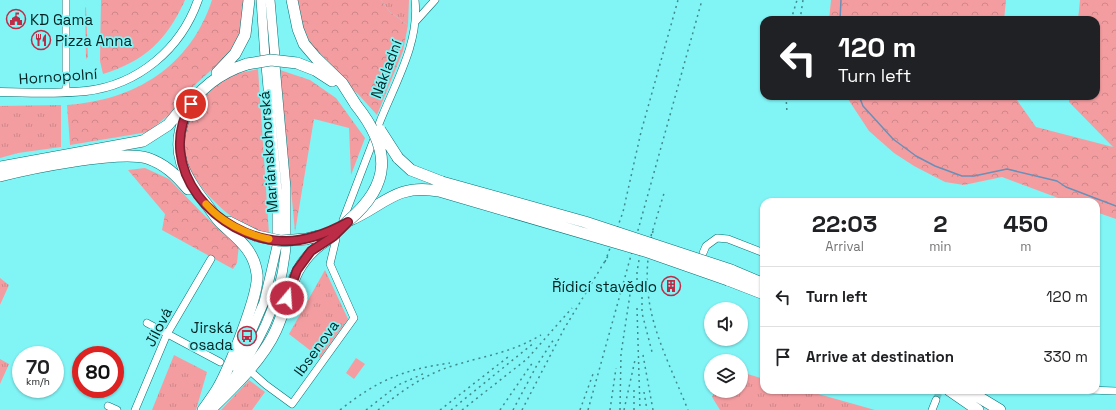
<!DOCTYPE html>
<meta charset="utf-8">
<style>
:root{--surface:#fff;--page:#f2f2f2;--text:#202124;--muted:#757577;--line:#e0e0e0}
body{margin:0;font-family:"Space Grotesk",sans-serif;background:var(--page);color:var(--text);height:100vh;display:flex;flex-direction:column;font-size:15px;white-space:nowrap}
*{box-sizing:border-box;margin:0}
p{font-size:13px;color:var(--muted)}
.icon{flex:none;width:22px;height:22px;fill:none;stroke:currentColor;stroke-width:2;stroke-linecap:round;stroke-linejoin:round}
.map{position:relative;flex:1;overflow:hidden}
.details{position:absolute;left:760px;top:198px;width:340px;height:196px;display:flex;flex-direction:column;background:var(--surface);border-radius:12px;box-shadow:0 1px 3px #0004}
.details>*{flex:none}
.guide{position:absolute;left:760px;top:16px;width:340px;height:84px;border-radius:12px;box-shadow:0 1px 3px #0004;background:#202124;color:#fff;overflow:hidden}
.tools{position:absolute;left:704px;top:302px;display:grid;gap:8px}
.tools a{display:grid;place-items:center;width:44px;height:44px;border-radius:50%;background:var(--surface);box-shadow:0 1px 3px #0004;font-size:20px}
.speed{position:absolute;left:12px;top:346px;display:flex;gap:8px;font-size:20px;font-weight:700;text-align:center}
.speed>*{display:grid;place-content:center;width:52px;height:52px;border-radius:50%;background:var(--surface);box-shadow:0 1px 3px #0004;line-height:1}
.speed small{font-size:10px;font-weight:400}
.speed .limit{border:6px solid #d22;background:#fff;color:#111}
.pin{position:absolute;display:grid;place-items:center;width:34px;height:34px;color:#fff;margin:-17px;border:2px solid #fff;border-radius:50%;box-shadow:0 1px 4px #0007}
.me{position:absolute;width:44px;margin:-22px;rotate:18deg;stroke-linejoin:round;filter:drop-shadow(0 0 3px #0008)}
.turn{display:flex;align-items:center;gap:14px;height:84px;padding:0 12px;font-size:18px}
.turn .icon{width:52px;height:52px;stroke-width:2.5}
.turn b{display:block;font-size:28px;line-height:34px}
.eta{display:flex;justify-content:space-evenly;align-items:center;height:68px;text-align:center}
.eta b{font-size:24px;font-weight:800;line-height:28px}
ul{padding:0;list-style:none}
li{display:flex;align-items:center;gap:12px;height:60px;padding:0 12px;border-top:1px solid var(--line)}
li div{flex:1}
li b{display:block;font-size:15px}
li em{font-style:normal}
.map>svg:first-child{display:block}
.grass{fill:url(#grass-tufts)}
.forest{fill:url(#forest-crowns)}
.pitch{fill:#f49da1}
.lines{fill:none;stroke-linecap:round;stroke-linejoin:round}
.stream{stroke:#6890b8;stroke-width:1.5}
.minor-tunnel{stroke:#67cacc;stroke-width:7;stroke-dasharray:7 3.5;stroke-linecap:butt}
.minor-casing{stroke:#047173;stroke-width:8}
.tertiary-casing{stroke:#047173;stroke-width:9}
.secondary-casing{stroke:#047173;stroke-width:10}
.trunk-casing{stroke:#047173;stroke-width:12}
.minor{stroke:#fff;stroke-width:7}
.tertiary{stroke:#fff;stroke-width:8}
.secondary{stroke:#fff;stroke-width:9}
.trunk{stroke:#fff;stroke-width:11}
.rail{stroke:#3f8a8b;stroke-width:1.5;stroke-dasharray:2 4;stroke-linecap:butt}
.trunk-bridge-casing{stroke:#047173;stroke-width:12;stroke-linecap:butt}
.trunk-bridge{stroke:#fff;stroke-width:11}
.route-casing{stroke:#7b1d2e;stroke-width:10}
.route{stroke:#bd2c46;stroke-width:7}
.slow{stroke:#f59e0b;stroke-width:7}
.labels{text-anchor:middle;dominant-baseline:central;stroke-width:3.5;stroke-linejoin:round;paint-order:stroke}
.poi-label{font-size:15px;fill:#002424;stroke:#81f4f6;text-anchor:start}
.street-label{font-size:15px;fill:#002424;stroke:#81f4f6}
</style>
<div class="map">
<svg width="1116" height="410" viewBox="0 0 1116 410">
<defs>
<pattern id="grass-tufts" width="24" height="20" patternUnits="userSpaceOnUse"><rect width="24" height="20" fill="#f49da1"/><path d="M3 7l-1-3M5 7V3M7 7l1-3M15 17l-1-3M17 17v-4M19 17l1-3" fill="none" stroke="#cf878a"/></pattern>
<pattern id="forest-crowns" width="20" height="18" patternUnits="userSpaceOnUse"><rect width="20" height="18" fill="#f49da1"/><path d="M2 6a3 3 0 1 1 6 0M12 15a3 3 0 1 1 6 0" fill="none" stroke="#cf878a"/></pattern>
</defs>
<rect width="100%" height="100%" fill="#81f4f6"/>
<!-- grass -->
<path class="grass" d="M381 0H409L408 25 390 12Z
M86 7 88 57 86 59 85 8Z
M61 105V147L18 153 0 158V106Z
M325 270 348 319 320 358 289 334Z
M0 278 9 285 0 305Z
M174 355 207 372 196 410H152Z
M0 359 9 364 0 384Z
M741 372 764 379V390H804L875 410H720L712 397 715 391H741Z
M249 380 265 392 252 410H221Z"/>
<!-- forest -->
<path class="forest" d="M101 0H185C167 40 145 61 103 74L100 61Z
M212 0H243L242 27 231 52 185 94 171 113 148 132 70 145 67 105C135 100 190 67 212 0Z
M297 0H381L390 12 408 25 403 51 377 115 358 94 337 76 313 49 303 27Z
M831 0H1006L1004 20H829Z
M1080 0H1116V219L1096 212V202H1069L1002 177 964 185 945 182 914 166 894 153 869 131 846 96H1014L1036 127 1113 147 1069 102V96H1096V20H1078Z
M258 69 269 234C245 228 231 218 213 200 201 188 191 174 185 158 175 124 205 87 234 75 241 72 250 71 258 69Z
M280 70 310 80 336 98 365 138 351 175 349 128 314 119 295 232Z
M145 168 169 179 206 217 239 245 237 263 233 269 162 230 165 214 128 170Z"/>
<!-- pitch -->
<path class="pitch" d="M356 358 365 364 354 379 346 373Z"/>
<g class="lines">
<!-- stream -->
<path class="stream" d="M840 20 841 0
M859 96 863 106 893 139 916 156 935 166 962 176H974L1007 169 1057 181 1066 187 1116 206"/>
<!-- minor-tunnel -->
<path class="minor-tunnel" d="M936 400 940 390"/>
<defs>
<path id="minor" d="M416 21 435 0
M66 92V0
M379 124C394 85 420 43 415 0
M343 220 374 139
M703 253 706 246 717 238 728 239 764 253
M147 323 220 362
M248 369 266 385 292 404 354 318 330 264 336 239
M1088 390 1116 391
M108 406 117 410
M135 410 167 334 211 259
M932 410 936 400"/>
<path id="tertiary" d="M0 92C28 93 57 94 86 91 138 85 181 49 198 0"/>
<path id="secondary" d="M261 0 265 57
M270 0 275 57
M266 65 277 190V237
M275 65 286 188V237
M236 367 264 302 277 246
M223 392C258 348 281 304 286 246"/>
<path id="trunk" d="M292 0 298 29 304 44 316 58 342 83 356 105
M297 63 315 70 332 81
M217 73 235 54 245 35 249 0
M398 158 411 170 442 182
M0 167 143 141 168 125 183 107 189 105
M0 176C30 168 120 150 147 158 165 164 176 175 188 189
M348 221C384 206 395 183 439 191
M229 222 257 236
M306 239 318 236
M731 270 764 284
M728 280 764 294
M949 390 978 410
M967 390 1000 410
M203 410C208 403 214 395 218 388 229 369 260 292 257 274 254 250 238 239 222 224 216 219 212 211 207 205 184 176 169 151 186 114 196 89 222 72 247 64
M210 410C233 388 263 359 276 330 291 297 289 269 320 245"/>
</defs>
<!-- minor casing -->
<use href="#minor" class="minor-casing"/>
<!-- tertiary casing -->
<use href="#tertiary" class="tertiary-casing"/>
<!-- secondary casing -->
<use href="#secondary" class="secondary-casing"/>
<!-- trunk casing -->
<use href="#trunk" class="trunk-casing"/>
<!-- minor -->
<use href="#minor" class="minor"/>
<!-- tertiary -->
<use href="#tertiary" class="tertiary"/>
<!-- secondary -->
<use href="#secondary" class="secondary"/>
<!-- trunk -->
<use href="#trunk" class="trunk"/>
<!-- rail -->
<path class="rail" d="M791 20 797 0
M800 20 803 0
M786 96 787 113
M653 231C635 303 662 345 688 410
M651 236 665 190
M605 262 623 212 641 132 678 0
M642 285V313L652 352
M637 292V272L641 248
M637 308 640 410
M643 355 653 410
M644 392 647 410
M340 410C378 380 402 370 450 363
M366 410 398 385 425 373
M378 410C399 393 422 376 449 367 482 356 509 354 541 335
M440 410 508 357
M451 410 535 342
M462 410 527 359 572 308
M500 410 533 362
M513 410 537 365 554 339
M522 410 564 329 608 256
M580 410 593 374
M588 410 702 0
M610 410 616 368
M620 410 621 354 632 281
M624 410 635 360
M634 410V386"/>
<defs>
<path id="trunk-bridge" d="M247 64 271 60 297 63
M380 130 398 158
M442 182 585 222 731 270
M439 191 648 252 728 280
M257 236 281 241 306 239
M320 245C331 238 339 230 348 221 392 184 391 149 356 105"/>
</defs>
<!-- trunk-bridge casing -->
<use href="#trunk-bridge" class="trunk-bridge-casing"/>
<!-- trunk-bridge -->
<use href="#trunk-bridge" class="trunk-bridge"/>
</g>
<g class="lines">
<defs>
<path id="route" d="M191 104C154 168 216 238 282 241 306 242 328 233 348 222L334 236 311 251 297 270 287 298"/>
</defs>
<!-- route casing -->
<use href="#route" class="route-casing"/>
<!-- route -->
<use href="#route" class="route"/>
<!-- slow -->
<path class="slow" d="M206 204C221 222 246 234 269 239"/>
</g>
<!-- icons -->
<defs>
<symbol id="civic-ring" viewBox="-11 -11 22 22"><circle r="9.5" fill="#81f4f6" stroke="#bd2c46" stroke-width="1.5"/><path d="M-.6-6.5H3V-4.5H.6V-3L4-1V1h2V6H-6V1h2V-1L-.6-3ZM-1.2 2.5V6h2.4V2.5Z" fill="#bd2c46"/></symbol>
<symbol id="restaurant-ring" viewBox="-11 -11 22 22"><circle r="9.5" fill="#81f4f6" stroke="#bd2c46" stroke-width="1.5"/><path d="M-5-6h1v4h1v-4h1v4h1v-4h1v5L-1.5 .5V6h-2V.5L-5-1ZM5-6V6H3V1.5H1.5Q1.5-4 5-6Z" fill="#bd2c46"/></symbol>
<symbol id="building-ring" viewBox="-11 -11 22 22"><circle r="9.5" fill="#81f4f6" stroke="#bd2c46" stroke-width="1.5"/><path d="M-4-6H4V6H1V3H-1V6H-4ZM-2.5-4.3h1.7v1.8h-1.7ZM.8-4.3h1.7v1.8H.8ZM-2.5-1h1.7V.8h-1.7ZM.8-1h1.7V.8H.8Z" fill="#bd2c46"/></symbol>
<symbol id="bus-ring" viewBox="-11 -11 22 22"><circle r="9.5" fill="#81f4f6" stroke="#bd2c46" stroke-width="1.5"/><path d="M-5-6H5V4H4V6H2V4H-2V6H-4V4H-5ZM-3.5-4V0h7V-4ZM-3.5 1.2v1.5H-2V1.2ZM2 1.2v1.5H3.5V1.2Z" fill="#bd2c46"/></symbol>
</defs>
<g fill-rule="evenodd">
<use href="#civic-ring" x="5" y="8" width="22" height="22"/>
<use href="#restaurant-ring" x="30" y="29" width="22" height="22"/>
<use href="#building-ring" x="660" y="275" width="22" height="22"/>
<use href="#bus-ring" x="236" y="325" width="22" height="22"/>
</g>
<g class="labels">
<!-- poi labels -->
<g class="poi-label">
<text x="30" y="19">KD Gama</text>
<text x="55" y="40">Pizza Anna</text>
<text x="657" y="286" text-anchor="end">Řídicí stavědlo</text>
<text x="233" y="327" text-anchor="end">Jirská<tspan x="233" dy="17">osada</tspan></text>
</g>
<!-- street labels -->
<g class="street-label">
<text transform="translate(386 69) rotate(-69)">Nákladní</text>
<text transform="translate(58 76) rotate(-4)">Hornopolní</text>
<text transform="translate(268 152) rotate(-94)">Mariánskohorská</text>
<text transform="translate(158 327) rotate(-63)">Jílová</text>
<text transform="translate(316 348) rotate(-54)">Ibsenova</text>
</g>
</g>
</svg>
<div class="tools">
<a><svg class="icon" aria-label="sound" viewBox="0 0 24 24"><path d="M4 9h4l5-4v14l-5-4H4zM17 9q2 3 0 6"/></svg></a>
<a><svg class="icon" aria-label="layers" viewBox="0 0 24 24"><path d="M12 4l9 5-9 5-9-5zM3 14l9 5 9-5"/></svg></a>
</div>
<div class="speed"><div>70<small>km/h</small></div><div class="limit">80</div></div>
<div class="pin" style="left:191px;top:104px;background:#d93025"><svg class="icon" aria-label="arrive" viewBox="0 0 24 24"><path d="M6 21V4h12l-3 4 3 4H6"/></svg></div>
<svg class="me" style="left:287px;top:298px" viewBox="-20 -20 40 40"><circle r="17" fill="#bd2c46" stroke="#fff" stroke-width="3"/><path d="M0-11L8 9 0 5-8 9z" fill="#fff"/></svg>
<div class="guide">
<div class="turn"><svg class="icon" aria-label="left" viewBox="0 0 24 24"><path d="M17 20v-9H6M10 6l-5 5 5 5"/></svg><div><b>120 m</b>Turn left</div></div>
</div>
<section class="details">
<div class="eta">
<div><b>22:03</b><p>Arrival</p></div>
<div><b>2</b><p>min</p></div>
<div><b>450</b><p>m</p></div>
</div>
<ul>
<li><svg class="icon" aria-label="left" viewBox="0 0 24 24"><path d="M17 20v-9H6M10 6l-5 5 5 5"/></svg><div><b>Turn left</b></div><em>120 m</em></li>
<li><svg class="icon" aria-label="arrive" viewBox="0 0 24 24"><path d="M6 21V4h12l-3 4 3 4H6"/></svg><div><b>Arrive at destination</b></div><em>330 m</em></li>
</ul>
</section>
</div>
